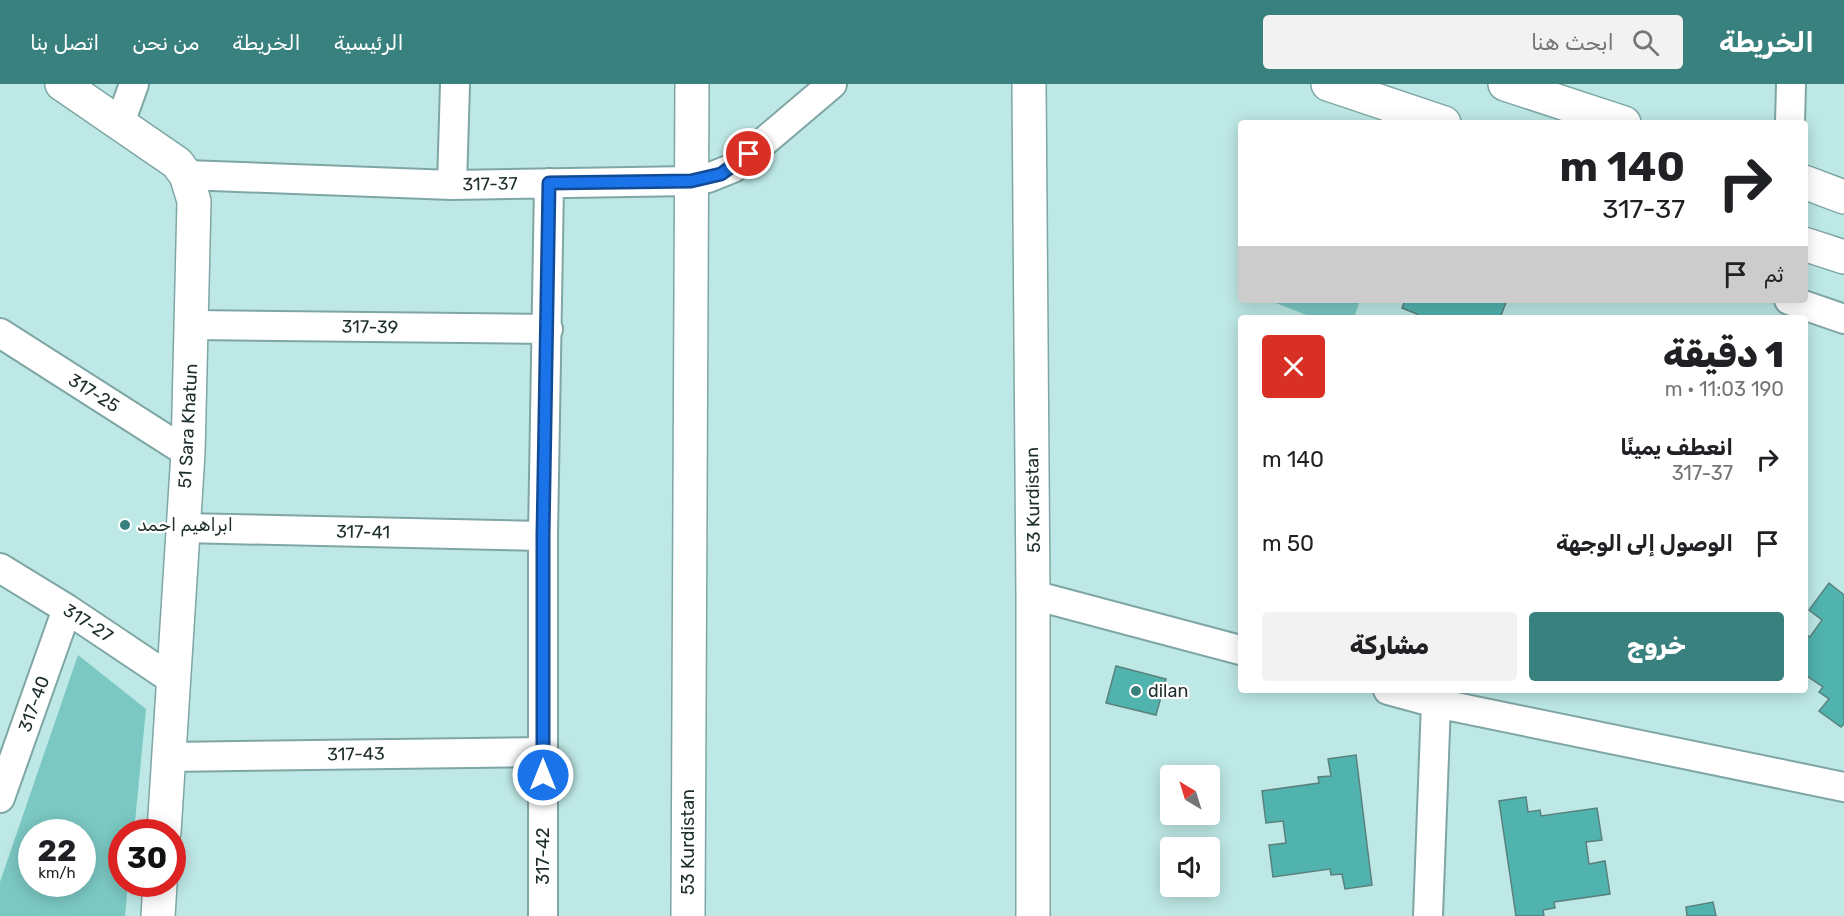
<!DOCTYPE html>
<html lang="ar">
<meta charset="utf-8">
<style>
:root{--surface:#fff;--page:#f2f2f2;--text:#202124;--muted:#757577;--accent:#39817e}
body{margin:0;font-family:Rubik,Cairo,sans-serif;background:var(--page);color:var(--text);direction:rtl;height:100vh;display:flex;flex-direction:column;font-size:22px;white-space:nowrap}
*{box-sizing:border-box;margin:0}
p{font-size:20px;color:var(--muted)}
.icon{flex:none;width:33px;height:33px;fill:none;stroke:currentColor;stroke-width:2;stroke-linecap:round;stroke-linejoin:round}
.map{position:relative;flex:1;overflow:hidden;direction:ltr}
.drawer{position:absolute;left:1238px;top:231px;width:570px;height:378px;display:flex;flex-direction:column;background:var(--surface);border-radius:6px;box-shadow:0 3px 15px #0003;direction:rtl}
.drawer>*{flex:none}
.top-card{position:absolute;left:1238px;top:36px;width:570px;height:183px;border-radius:6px;box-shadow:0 3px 15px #0003;direction:rtl;background:#fff;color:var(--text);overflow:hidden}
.needle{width:39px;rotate:322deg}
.controls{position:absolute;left:1160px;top:681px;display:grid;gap:12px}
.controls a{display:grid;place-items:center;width:60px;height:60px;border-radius:6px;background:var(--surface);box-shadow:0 3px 15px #0003;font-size:30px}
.speed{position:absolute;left:18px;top:735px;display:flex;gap:12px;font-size:30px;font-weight:700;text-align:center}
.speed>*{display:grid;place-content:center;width:78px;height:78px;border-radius:50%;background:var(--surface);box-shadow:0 3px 15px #0003;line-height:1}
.speed small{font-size:15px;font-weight:400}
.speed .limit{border:9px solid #d22;background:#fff;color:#111}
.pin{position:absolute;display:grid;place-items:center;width:51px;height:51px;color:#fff;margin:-26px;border:3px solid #fff;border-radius:50%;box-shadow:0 2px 6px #0007}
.me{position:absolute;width:66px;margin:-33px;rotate:0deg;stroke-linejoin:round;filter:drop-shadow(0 0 4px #0008)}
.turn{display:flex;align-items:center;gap:21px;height:126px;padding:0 24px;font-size:27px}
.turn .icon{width:78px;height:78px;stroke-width:2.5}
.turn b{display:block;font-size:42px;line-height:51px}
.then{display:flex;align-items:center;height:57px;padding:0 24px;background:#0003;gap:12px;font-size:22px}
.round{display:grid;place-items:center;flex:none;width:63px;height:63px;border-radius:6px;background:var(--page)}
.head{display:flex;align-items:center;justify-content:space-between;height:102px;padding:0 24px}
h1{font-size:36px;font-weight:800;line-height:45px}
.button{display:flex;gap:12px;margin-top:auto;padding:12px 24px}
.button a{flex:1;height:69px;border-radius:6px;background:var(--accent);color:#fff;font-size:24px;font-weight:800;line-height:69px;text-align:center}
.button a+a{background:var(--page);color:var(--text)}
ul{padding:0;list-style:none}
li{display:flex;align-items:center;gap:18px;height:84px;padding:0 24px}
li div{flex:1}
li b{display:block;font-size:22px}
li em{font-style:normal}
header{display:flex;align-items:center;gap:36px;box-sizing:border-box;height:84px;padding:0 30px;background:var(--accent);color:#fff}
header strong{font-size:28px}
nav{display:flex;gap:33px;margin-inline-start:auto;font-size:21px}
.search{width:420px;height:54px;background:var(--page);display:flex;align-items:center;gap:15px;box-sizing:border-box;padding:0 21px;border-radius:6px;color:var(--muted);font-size:22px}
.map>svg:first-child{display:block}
.green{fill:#7bc8c3;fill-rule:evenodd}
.building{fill:#51b3ae;stroke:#59817e;stroke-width:1.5}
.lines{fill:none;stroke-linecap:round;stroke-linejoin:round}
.minor-casing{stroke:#7ea6a4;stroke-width:32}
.tertiary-casing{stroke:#7ea6a4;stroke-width:36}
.secondary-casing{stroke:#7ea6a4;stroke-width:36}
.minor{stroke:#fff;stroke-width:28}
.tertiary{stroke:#fff;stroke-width:33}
.secondary{stroke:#fff;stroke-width:33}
.route-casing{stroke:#114b97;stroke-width:15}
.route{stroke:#1a73e8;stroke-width:10}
.poi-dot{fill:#39817e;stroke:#fff;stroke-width:2}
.labels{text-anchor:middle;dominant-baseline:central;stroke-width:4.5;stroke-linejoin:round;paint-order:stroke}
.street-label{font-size:18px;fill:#1d2e2d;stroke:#fff}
.poi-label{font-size:18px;fill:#1d2e2d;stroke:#fff;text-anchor:start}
</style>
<header>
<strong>الخريطة</strong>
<div class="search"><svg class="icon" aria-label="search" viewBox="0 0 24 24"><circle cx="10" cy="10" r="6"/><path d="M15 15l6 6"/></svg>ابحث هنا</div>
<nav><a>الرئيسية</a><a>الخريطة</a><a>من نحن</a><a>اتصل بنا</a></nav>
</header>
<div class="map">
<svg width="1844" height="832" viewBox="0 0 1844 832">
<rect width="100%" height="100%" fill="#bde8e5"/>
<!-- green -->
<path class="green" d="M1268 216H1360L1354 234H1314Z
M78 571 146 625 134 748H122V800H128L125 832H0V798ZM32 748H82V800H32Z"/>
<!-- building -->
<path class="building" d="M1405 216H1507L1500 234H1416L1417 230 1402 224Z
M1829 499 1844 511V640L1841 643 1819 627 1829 615 1819 608 1823 603 1804 590V549L1810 553 1822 536 1809 526Z
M1116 582 1166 595 1156 631 1106 619Z
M1356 671 1372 801 1345 805 1342 790 1331 791 1330 785 1273 793 1269 761 1286 759 1283 737 1266 739 1262 707 1319 699 1318 693 1331 692 1328 675Z
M1526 713 1528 728 1540 726 1541 732 1597 724 1602 756 1586 758 1589 780 1605 777 1610 810 1554 818 1555 824 1543 826 1544 832H1516L1499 717Z
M1713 818 1716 832H1687L1686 823Z"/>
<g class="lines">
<defs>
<path id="minor" d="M120 39 134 0
M1790 39 1791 0
M186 91 452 101 691 97 708 94 733 84 832 0
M452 101 455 0
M1789 216 1844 235
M193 241 548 245
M0 249 188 369
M183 444 543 452
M0 484 67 525 173 596
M1033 511 1240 566
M1388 606 1436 619 1844 703
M168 673 543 668
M0 714 67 525
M543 832V452L549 99
M1428 832 1436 619 1443 606"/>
<path id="tertiary" d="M62 0 177 79 186 91 194 117 188 369 164 748
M1328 0 1444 39
M1505 0 1624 39
M1804 98 1844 113
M1804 160 1844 173
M158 832 160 800"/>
<path id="secondary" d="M1029 0 1033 511V832
M688 832 692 0"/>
</defs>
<!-- minor casing -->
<use href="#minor" class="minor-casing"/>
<!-- tertiary casing -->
<use href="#tertiary" class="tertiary-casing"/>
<!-- secondary casing -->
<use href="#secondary" class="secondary-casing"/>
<!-- minor -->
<use href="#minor" class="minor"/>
<!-- tertiary -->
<use href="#tertiary" class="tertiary"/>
<!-- secondary -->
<use href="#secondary" class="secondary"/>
</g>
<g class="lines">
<defs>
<path id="route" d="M543 691V452L549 99 691 97 721 90 749 70"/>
</defs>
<!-- route casing -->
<use href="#route" class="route-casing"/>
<!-- route -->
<use href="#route" class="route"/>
</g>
<!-- markers -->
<g class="poi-dot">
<circle cx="125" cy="441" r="6"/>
<circle cx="1136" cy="607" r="6"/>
</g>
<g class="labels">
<!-- street labels -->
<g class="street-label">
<text transform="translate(490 100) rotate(-1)">317-37</text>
<text transform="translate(370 243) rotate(1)">317-39</text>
<text transform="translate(94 309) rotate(32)">317-25</text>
<text transform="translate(188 342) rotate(-87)">51 Sara Khatun</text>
<text transform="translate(1033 416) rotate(-91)">53 Kurdistan</text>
<text transform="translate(363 448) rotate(1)">317-41</text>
<text transform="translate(88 539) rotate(33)">317-27</text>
<text transform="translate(34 620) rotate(-70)">317-40</text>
<text transform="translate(356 670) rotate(-1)">317-43</text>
<text transform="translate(688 758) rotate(-90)">53 Kurdistan</text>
<text transform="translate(543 772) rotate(-90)">317-42</text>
</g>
<!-- poi labels -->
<g class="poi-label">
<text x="137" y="441">ابراهيم احمد</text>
<text x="1148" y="607">dilan</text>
</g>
</g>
</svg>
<div class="controls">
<a><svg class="needle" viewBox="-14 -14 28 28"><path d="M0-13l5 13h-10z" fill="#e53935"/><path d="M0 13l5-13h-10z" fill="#757577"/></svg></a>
<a><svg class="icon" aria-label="sound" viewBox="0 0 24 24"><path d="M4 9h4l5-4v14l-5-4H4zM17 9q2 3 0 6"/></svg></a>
</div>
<div class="speed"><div>22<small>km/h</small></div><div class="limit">30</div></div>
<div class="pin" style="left:749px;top:70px;background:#d93025"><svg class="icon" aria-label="arrive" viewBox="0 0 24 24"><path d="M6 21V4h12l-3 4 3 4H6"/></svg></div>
<svg class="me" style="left:543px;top:691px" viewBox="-20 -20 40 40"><circle r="17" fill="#1a73e8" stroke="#fff" stroke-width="3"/><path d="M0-11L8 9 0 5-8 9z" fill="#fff"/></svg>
<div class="top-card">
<div class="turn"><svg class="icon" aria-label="right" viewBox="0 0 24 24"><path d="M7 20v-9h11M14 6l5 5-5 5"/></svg><div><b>140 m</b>317-37</div></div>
<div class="then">ثم<svg class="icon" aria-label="arrive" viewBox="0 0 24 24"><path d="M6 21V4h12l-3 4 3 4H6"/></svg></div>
</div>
<section class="drawer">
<div class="head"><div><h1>1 دقيقة</h1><p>190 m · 11:03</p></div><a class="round" style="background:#d93025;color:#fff"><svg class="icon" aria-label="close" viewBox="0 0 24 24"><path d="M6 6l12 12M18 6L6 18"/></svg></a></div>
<ul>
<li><svg class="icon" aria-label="right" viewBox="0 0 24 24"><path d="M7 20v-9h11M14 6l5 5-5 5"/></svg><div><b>انعطف يمينًا</b><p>317-37</p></div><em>140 m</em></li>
<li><svg class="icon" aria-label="arrive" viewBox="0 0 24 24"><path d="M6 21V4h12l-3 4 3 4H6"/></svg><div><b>الوصول إلى الوجهة</b></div><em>50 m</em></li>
</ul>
<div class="button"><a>خروج</a><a>مشاركة</a></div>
</section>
</div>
